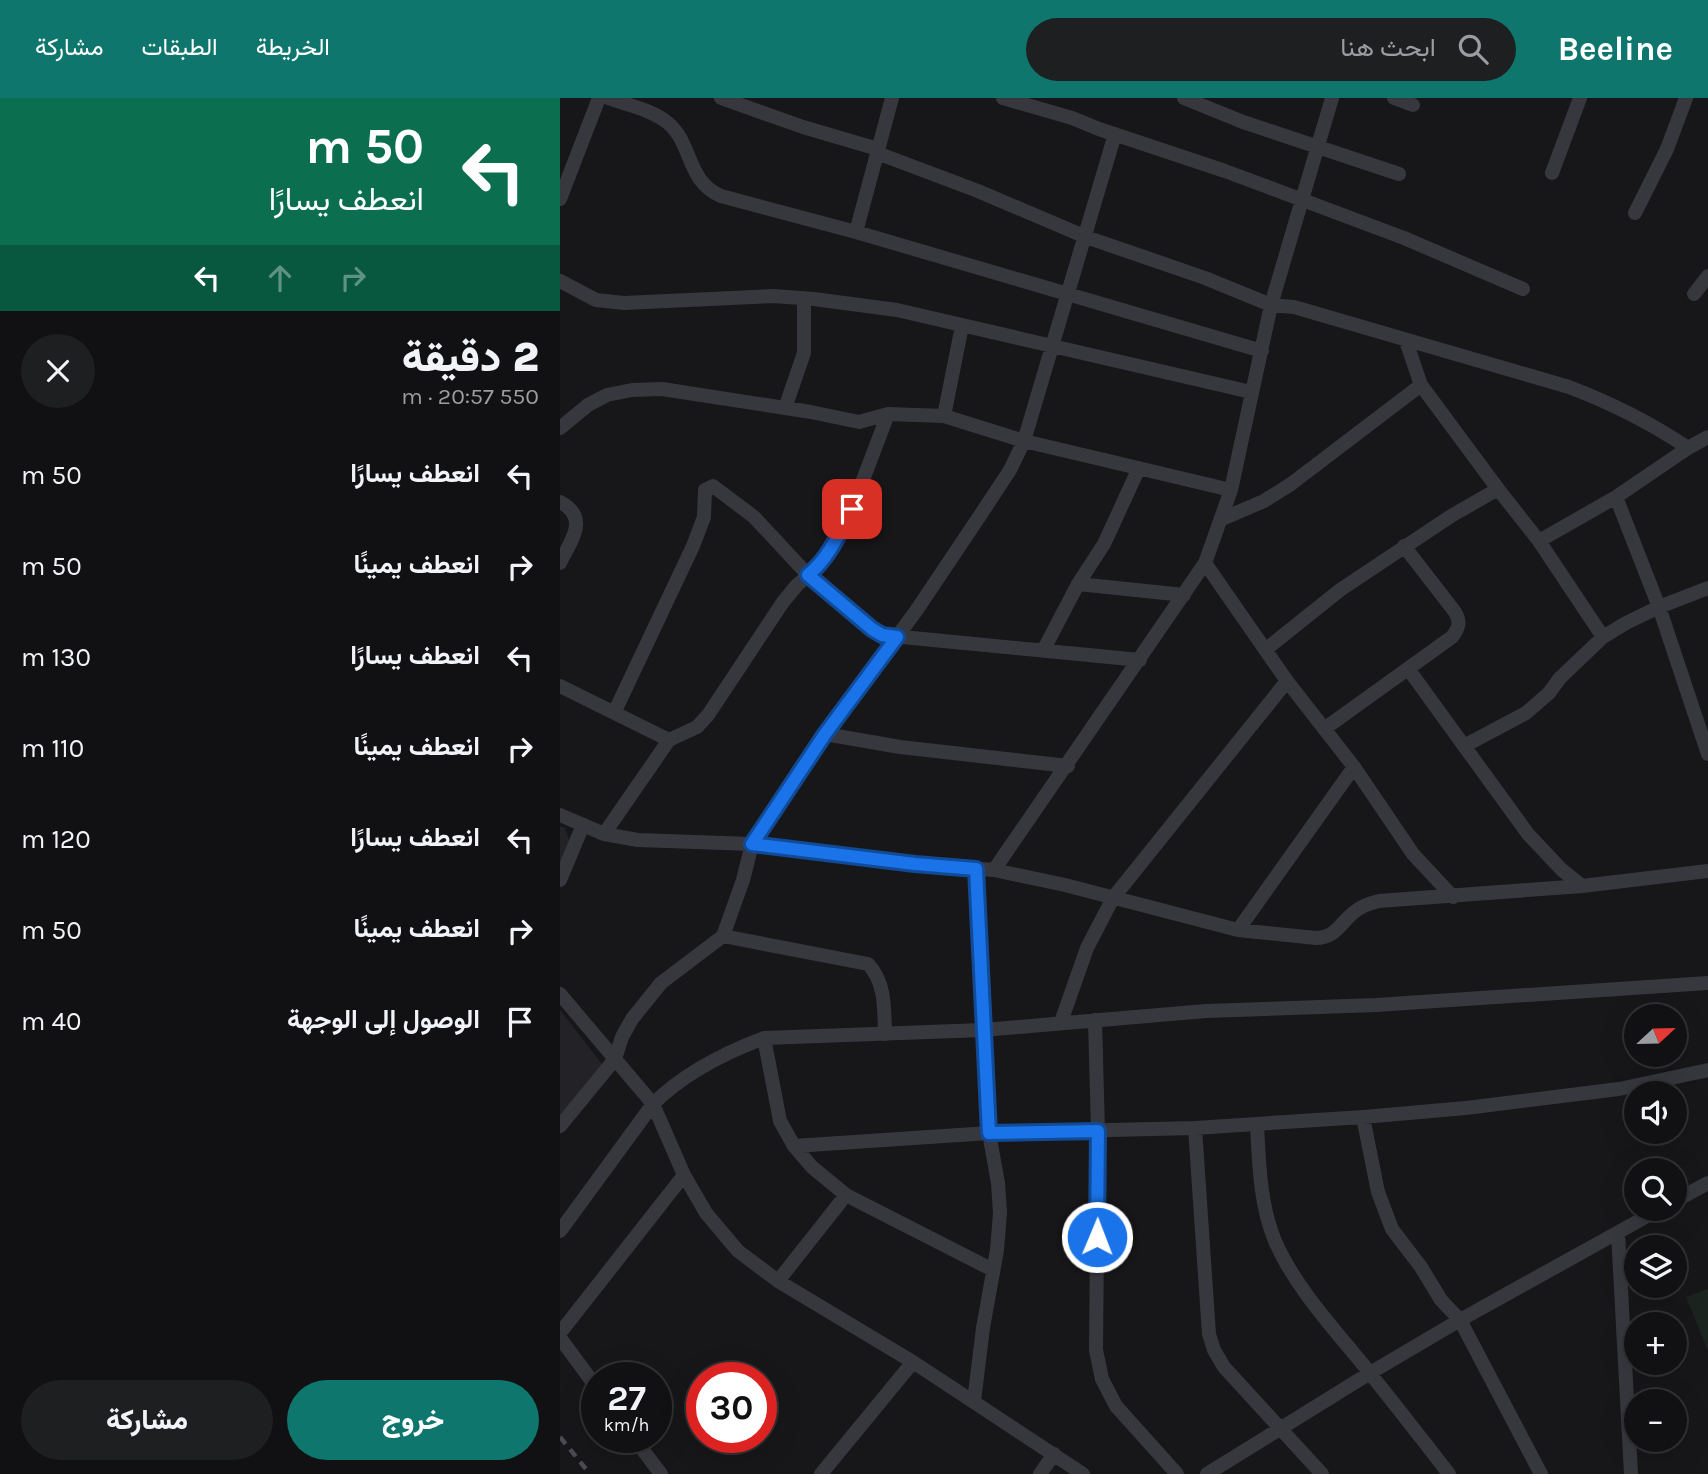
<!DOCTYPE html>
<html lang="ar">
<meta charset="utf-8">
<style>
:root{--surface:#111113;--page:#1e1f21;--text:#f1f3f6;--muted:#9c9da0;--line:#303133;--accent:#0f766e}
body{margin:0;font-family:Karla,Vazirmatn,sans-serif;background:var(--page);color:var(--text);direction:rtl;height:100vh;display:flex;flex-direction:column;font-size:26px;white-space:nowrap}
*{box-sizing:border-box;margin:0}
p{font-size:23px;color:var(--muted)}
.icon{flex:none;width:38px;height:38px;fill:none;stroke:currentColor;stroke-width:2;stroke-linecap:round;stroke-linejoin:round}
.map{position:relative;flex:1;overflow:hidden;direction:ltr}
.sheet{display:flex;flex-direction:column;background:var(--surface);width:560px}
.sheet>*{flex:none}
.hud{background:#0b6e4f;color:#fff;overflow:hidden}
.needle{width:46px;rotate:68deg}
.buttons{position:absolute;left:1064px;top:906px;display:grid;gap:14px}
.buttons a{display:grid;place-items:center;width:63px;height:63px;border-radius:50%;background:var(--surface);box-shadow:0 7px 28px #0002,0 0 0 2px var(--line);font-size:35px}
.speed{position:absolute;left:21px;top:1264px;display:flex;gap:14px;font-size:35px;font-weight:700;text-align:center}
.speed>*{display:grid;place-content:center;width:91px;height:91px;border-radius:50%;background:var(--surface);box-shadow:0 7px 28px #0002,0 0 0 2px var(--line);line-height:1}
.speed small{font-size:18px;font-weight:400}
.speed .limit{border:10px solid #d22;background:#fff;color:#111}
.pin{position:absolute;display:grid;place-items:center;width:60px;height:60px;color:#fff;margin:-30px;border-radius:14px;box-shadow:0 4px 10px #0006}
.me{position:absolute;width:77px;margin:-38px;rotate:1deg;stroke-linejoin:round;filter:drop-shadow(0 0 5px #0008)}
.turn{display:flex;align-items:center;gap:24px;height:147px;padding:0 21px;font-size:32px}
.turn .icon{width:91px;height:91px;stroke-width:2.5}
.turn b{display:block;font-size:49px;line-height:60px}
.lanes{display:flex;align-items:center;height:66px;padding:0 21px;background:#0003;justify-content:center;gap:35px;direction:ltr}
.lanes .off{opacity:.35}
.round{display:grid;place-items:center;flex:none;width:74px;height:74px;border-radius:37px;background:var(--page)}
.overview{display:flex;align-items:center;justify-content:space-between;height:119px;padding:0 21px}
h1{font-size:42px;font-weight:800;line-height:52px}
.action{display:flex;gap:14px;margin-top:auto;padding:14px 21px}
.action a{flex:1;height:80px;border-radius:42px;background:var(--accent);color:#fff;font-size:28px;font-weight:800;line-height:80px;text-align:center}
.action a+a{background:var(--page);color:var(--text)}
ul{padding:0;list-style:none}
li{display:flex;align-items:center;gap:21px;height:91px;padding:0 21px}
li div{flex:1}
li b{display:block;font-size:26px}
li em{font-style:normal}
header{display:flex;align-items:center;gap:42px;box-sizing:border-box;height:98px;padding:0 35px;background:var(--accent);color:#fff}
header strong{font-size:33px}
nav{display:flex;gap:38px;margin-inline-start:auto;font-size:24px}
.search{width:490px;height:63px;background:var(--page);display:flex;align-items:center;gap:18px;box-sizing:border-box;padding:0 24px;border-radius:38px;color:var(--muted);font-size:26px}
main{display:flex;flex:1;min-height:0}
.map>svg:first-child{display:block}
.built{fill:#232226}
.green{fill:#1c241f}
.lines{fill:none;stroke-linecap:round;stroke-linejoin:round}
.minor{stroke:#37373e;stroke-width:14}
.rail{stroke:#4a4b54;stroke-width:4.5;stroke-dasharray:9 7;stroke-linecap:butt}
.route-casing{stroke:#114b97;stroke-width:18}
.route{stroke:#1a73e8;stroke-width:12}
</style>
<header>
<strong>Beeline</strong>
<div class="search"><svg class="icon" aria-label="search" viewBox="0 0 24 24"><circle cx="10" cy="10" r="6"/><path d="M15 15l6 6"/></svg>ابحث هنا</div>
<nav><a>الخريطة</a><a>الطبقات</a><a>مشاركة</a></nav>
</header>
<main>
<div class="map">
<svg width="1148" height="1376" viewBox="0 0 1148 1376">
<rect width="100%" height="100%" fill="#171719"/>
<!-- built -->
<path class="built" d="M0 728 5 730 9 742 0 764Z
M0 912 42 966 0 1021Z"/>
<!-- green -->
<path class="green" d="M1148 1191V1253L1126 1199Z"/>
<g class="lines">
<!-- minor -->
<path class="minor" d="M48 0C67 7 93 12 108 25 133 46 126 83 161 98L296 134 702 253
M161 0 243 29 318 51
M443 0 512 20 539 31 665 73 844 140 963 191
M624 0 683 24 839 76
M834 0 853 7
M317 55 418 93 526 139 645 180 711 207 734 209 1009 289C1051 305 1091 325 1128 350L1148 339
M992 75 1020 0
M0 101 39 0
M1075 115 1107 51 1126 0
M296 134 332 0
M0 183 36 202 64 205 213 198 254 201 337 212 691 294
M1134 196 1148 178
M861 287 938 391
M225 310 244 255V200
M384 318 402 228
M0 330 28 307 47 297 72 292 102 291 251 314 299 324 328 316 384 318 464 343 671 392
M1056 399 1099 509 1148 656
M0 404C30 420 11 442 0 465
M662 421 704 403 731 386 861 287 846 243
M979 443 1043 539
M645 465 727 583 794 669 853 756 893 799
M518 486 624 497
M484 551 518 486 544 446 579 370
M705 552 780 492 891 418 938 391 979 443 1056 399 1128 350
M849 572 968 736 1002 772 1022 788
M0 588 109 642
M55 613 133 448 144 419 145 392 153 388 194 419 248 477 322 537 580 562
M764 631 892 539C899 530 901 524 895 514L844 448
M265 636 340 649 508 668
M904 648 966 615 989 595 1000 580 1043 539 1066 525 1099 509 1148 490
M0 717 44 736 78 742 192 746 355 766 434 772 505 787 678 832 756 840C775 840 780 826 793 815 801 808 810 805 819 803L1022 788 1148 773
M44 736 109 642 137 629 148 617 223 504 237 487 258 469 271 450 292 411 328 316
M434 772 645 465 671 392 711 207 772 0
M0 782 23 727
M678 832 794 669
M163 838 308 866C326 885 324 911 325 936
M0 896 55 961
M535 922 538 1033 536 1252 542 1281 556 1308 617 1376
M501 924 527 850 553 800 727 583
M204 940 220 1023 234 1048 252 1069 286 1097 433 1172
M55 961 62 939 72 921 101 885 163 838 183 782 192 746 265 636 356 513 423 413 450 372 464 343 555 36
M803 1019 818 1094 832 1131 861 1169 881 1202 900 1222 981 1376
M697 1027C699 1066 700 1107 715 1143 735 1190 778 1235 809 1274 836 1308 863 1342 889 1376
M0 1028 55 961 93 1006 0 1133
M635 1030 649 1236 654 1252 664 1269 762 1376
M234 1048 429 1035 635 1030 803 1019 906 1010 1059 991 1148 972
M1115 1103 1148 1085
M1058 1135 1071 1376
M218 1183 286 1097
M0 1235 124 1077
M0 1240 37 1290
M414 1303 423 1230 437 1152 440 1115 438 1085 429 1035 416 771
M73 1339 101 1376
M261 1376 353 1264
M480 1376 494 1356
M523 1376 353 1264 218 1183 178 1153 146 1115 124 1077 93 1006C124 975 164 955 204 940L423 932 646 913 816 907 1148 885
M647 1376 810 1275 900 1222 1100 1111"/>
<!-- rail -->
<path class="rail" d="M0 1339 30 1376"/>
</g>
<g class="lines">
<defs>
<path id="route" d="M292 411C280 434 269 460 248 477L312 531 322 537 337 539 265 636 192 746 355 766 416 771 429 1035 538 1033 537 1139"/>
</defs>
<!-- route casing -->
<use href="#route" class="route-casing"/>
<!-- route -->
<use href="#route" class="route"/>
</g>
</svg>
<div class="buttons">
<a><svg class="needle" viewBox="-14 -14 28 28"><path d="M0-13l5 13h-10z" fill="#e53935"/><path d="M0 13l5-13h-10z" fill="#9c9da0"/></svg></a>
<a><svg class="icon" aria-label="sound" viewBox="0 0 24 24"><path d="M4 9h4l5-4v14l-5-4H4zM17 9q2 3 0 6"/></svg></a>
<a><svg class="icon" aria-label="search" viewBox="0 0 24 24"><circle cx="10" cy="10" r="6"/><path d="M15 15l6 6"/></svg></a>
<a><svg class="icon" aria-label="layers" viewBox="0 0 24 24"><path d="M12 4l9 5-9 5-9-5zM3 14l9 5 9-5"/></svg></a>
<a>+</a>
<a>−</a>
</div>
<div class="speed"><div>27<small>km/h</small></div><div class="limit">30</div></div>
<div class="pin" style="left:292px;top:411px;background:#d93025"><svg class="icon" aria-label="arrive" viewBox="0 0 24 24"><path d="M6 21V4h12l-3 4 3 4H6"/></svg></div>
<svg class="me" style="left:537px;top:1139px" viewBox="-20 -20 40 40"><circle r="17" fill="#1a73e8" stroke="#fff" stroke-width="3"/><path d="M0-11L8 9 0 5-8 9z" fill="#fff"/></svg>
</div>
<section class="sheet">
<div class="hud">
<div class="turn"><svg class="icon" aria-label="left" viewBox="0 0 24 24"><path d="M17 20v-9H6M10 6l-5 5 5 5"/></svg><div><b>50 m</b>انعطف يسارًا</div></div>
<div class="lanes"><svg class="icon" aria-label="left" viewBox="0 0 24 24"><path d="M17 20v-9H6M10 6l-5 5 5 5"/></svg><svg class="icon off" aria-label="ahead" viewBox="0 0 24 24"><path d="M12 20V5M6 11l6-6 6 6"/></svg><svg class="icon off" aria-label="right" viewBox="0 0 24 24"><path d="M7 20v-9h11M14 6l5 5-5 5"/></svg></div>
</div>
<div class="overview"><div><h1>2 دقيقة</h1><p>550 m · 20:57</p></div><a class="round"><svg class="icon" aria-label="close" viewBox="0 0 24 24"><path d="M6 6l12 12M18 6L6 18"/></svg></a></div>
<ul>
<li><svg class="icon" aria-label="left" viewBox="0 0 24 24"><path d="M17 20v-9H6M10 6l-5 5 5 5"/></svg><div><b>انعطف يسارًا</b></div><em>50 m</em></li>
<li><svg class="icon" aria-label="right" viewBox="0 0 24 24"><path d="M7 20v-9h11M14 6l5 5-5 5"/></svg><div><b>انعطف يمينًا</b></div><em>50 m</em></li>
<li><svg class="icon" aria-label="left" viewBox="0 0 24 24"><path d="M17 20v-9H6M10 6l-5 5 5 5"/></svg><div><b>انعطف يسارًا</b></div><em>130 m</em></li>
<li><svg class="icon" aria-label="right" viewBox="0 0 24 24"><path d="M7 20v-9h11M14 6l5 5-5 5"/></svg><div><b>انعطف يمينًا</b></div><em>110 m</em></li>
<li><svg class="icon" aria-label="left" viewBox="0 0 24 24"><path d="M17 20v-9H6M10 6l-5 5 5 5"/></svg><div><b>انعطف يسارًا</b></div><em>120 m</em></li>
<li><svg class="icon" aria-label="right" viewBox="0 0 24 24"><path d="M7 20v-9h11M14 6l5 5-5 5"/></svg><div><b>انعطف يمينًا</b></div><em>50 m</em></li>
<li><svg class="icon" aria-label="arrive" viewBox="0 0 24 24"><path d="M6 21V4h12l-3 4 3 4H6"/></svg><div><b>الوصول إلى الوجهة</b></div><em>40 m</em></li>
</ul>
<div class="action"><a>خروج</a><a>مشاركة</a></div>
</section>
</main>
